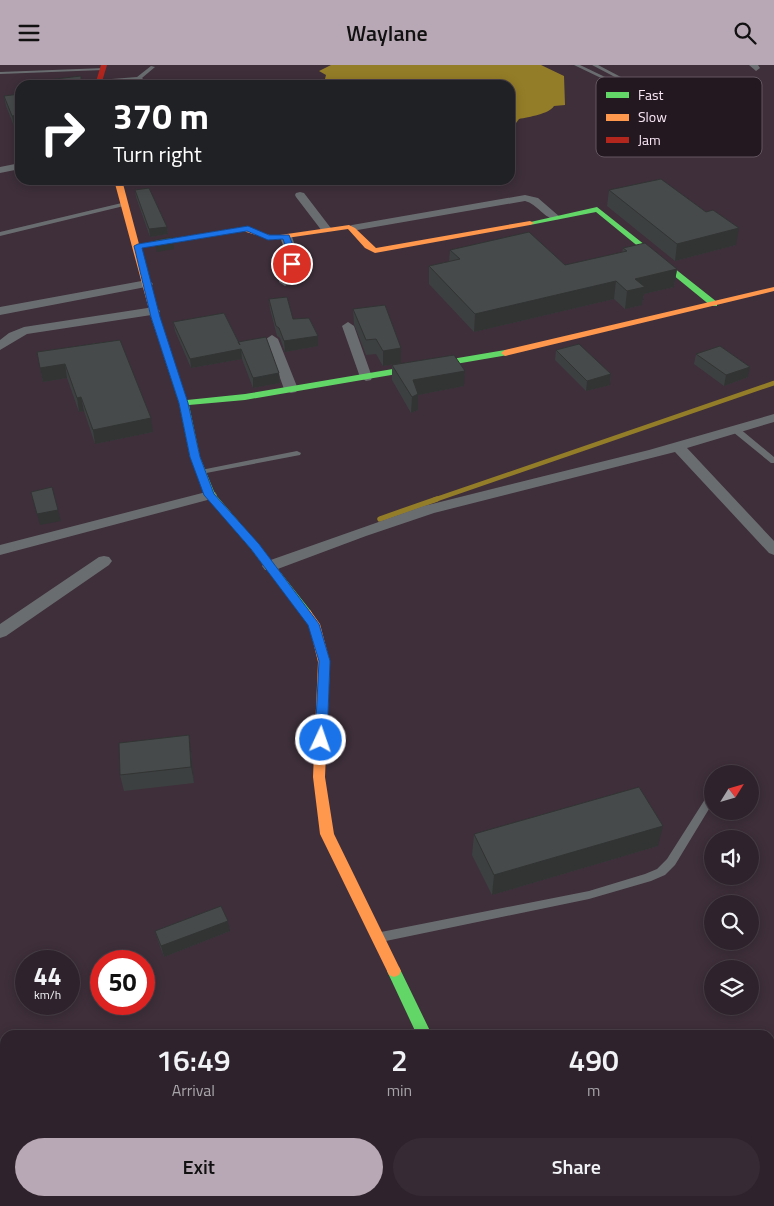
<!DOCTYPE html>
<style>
:root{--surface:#2e232c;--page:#362b34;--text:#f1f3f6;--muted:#a7a4a9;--line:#494048;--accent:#b8a7b4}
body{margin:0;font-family:"Titillium Web",sans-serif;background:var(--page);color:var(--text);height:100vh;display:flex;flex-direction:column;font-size:19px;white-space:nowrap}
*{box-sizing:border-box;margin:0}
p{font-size:16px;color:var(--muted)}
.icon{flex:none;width:28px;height:28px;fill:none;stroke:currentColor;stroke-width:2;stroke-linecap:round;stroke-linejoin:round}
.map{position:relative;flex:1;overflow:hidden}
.sheet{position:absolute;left:0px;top:965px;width:775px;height:176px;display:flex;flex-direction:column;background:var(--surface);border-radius:15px 15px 0 0;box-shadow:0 2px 12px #0003,0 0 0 1px var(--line)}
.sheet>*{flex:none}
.top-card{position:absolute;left:15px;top:15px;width:500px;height:105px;border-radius:15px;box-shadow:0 2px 12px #0003,0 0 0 1px var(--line);background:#202124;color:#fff;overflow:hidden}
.needle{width:32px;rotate:53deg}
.fabs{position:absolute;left:704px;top:700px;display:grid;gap:10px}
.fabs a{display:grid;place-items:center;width:55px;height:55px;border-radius:50%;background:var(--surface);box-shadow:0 2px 12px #0003,0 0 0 1px var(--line);font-size:25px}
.speed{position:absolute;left:15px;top:885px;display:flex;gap:10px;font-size:25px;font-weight:700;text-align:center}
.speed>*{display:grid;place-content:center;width:65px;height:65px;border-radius:50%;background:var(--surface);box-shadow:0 2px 12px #0003,0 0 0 1px var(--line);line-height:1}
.speed small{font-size:12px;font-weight:400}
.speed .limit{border:8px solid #d22;background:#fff;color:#111}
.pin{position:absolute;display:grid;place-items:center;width:42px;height:42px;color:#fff;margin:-21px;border:2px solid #fff;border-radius:50%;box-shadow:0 1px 5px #0007}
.me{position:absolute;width:55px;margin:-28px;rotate:3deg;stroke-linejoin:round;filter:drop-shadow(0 0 4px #0008)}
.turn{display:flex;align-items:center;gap:18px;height:105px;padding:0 15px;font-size:22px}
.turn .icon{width:65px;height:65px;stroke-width:2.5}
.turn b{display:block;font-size:35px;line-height:42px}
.eta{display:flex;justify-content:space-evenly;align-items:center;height:85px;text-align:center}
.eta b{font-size:30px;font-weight:600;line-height:35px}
.action{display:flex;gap:10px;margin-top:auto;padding:10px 15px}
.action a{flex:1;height:58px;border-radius:30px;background:var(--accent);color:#111;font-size:20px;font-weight:600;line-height:58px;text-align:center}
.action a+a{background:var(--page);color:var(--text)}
header{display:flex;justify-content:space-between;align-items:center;height:65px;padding:0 15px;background:var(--accent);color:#111;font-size:22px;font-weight:600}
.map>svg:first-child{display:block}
.water{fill:#947d28}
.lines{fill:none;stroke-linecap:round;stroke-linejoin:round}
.stream-far1{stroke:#947d28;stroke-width:4.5}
.stream{stroke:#947d28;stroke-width:5.5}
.lane{fill:#6a6d70;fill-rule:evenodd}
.street{fill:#6a6d70;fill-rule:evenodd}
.fast{fill:#63d668;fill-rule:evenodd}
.slow{fill:#ff974d;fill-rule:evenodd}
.jam{fill:#b3261e;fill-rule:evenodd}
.wall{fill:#3d4040}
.shaded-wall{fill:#323434}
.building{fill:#474a4a;stroke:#323434}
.route{fill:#1a73e8;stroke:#114b97}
.key{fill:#231720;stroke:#645660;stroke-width:1}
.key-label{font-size:14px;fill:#fae8f6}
</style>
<header><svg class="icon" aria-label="menu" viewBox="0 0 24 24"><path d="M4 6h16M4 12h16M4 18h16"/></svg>Waylane<svg class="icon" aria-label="search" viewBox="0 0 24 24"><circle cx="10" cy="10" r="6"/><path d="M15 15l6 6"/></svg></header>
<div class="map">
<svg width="774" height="1141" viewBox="0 0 774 1141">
<rect width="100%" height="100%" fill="#3e2f3a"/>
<!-- water -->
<path class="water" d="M331 0H541L564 11 565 40 554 41C549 49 529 52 519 54L516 58H510V20H321L318 16 325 14 326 10 319 6Z"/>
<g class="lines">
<!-- stream-far1 -->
<path class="stream-far1" d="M434 435 774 318"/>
<!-- stream -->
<path class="stream" d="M380 454 437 434"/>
<!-- lane -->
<path class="lane" d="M574 0H580L624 21 628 22 632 21 592 0H598L638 21 630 25H626Z
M151 1 155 2 142 13 150 20H145L138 14 99 17 97 16 99 15 137 12Z
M105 3V5H103L0 9V7Z
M126 137 128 138V140L0 171V167Z
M733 363H739L774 392V398H771L733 367Z
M297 386 301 388 300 390 201 409 197 407 201 405Z
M712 727V739L675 800 665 810 651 816 589 834 381 877 377 875 376 872 377 869 381 867 589 826 645 809 657 804 667 794 709 728Z"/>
<!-- street -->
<path class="street" d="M749 0H758L760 3 756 6Z
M20 98V104L0 108V102Z
M300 127 304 128 330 162 332 164 330 166H322L296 132 295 130 296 128Z
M525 130 538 133 560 152 559 154C546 157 538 139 525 136L352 166 346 163 352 160Z
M286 169 292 172 300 194 294 204 291 217 285 221 279 217 282 204 288 194 280 172Z
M147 215 151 217 153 219 151 221 0 250V242Z
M154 242 160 246 158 249 27 269 0 285V275L9 268 24 262Z
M348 257 354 261 372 312 371 315 366 316 360 312 342 261Z
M272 270 278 274 298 324 296 327 291 328 284 324 266 274Z
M774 349V357L687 383 774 476V490L769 488 675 387 434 448 366 471 275 505H265L262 501 265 497 424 441 649 385Z
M210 426 215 427 217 430 215 433 0 490V480Z
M104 491 109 492 112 496 109 500 6 571 0 573V559L99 492Z
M0 1059 5 1061V1101L0 1099Z
M5 1128V1136H25V1141H1Z"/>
<!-- fast -->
<path class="fast" d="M597 142 717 237V241H711L596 147 530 160 526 158Z
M505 285 509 288 508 290 245 335 189 340 200 392 215 429 259 480 310 545 312 548 306 552 302 551 251 484 205 430 190 392 179 338 166 298 170 295 174 298 187 335 245 329Z
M394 900 399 902 432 970H417L387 906 389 902Z"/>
<!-- slow -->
<path class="slow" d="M114 115H122L139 179 243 162 273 171 349 160 355 163 376 183 530 156 534 158 530 160 375 188 365 183 348 164 273 175 243 166 140 183 159 252 174 298 170 301 166 298 151 252Z
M774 222V226L505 291 501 288 505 285Z
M306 544 310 545 320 559 330 597 325 712 334 769 401 906 399 910 394 912 389 910 320 769 313 712 318 597 309 560 300 548Z
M497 1136H514L516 1141H499Z"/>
<!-- jam -->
<path class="jam" d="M101 0H107L101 20H95Z"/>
</g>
<!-- wall -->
<path class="wall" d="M20 29V60L14 61 6 41 4 31Z
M135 125 167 162 168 169 150 172 136 132Z
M609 125 736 180 675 196 607 141Z
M623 183 677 204 674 222 644 229 642 240 625 244 614 234 474 267 429 219V201L449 197 450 185 565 200 622 188Z
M269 234 293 254 318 281 285 287 280 273 277 271 270 244Z
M353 244 401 283V298L383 301 376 289 366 290 354 259Z
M173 257 239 278 279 308 280 318 253 323 242 294 191 303 175 266Z
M120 275 153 367 95 379 84 346 79 347 67 313 43 317 37 287Z
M556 285 611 309 610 320 586 326 555 295Z
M696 289 748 312 724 321 694 299Z
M392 300 464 321 418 330V345L411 348 392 315Z
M191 686 194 718 124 726 120 710Z
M474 769 658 781 492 830 472 790Z
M155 866H230L164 892 158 876Z"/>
<!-- shaded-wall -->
<path class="shaded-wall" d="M20 50V60L14 61 12 51Z
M167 162 168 169 150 172 149 164Z
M739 163 736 180 675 196 677 179Z
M173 175 174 184 157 187 155 178Z
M677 204 674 222 644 229 642 240 625 244 627 226 635 214Z
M616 216 614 234 474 267 475 249Z
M318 271V281L285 287 284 276Z
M401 283V298L383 301V286Z
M241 284 242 294 191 303 190 294Z
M65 299 67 313 43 317 40 303Z
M750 302 748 312 724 321 726 310Z
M465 306 464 321 418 330V345L411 348 413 315Z
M279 308 280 318 253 323V313Z
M611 309 610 320 586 326 587 316Z
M81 332 84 346 79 347 77 333Z
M151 353 153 367 95 379 93 365Z
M58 445 61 456 40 460 37 449Z
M189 670 191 686 194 718 191 702Z
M663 761 658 781 492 830 494 810Z
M228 856 230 866 164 892 161 881Z
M774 1088V1100L770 1101V1089Z"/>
<!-- building -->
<path class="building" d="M81 11V20H29V17Z
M20 29V50L12 51 4 31Z
M661 114 706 147 713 145 739 163 677 179 609 125Z
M149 123 167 162 149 164 135 125Z
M529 167 565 200 627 186 623 183 645 178 677 204 635 214 645 222 627 226 616 216 475 249 429 201 460 194 450 185Z
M172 172 173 175 155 178V175Z
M287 232 293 254 309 253 318 271 284 276 279 263 276 261 269 234Z
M385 240 401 283 383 286 376 274 366 275 353 244Z
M224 248 240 280 238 277 266 272 279 308 253 313 241 284 190 294 173 257Z
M120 275 151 353 93 365 81 332 77 333 65 299 40 303 37 287Z
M579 279 611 309 587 316 556 285Z
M720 281 750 302 726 310 696 289Z
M454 290 465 306 413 315 418 329 412 332 392 300Z
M52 422 58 445 37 449 31 427Z
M189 670 191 702 120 710 119 678Z
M639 722 663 761 494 810 474 769Z
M221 841 228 856 161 881 155 866Z
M774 1028V1088L770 1089V1029Z
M581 1136H602L604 1141H568Z"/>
<!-- route -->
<path class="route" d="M248 161 269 170H289L298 194 294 201 287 199 290 194 283 174 268 175 247 166 142 183 160 252 188 338 200 392 214 429 259 479 319 559 330 596 327 675 325 679H317L315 675 319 596 308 560 251 484 204 430 190 392 179 338 151 252 134 181 138 179Z"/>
<!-- legend -->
<rect x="596" y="12" width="166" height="80" rx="8" class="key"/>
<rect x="606" y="27" width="23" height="6" fill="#63d668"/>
<rect x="606" y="49" width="23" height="7" fill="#ff974d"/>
<rect x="606" y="72" width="23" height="6" fill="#b3261e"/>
<g class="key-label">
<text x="638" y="35">Fast</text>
<text x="638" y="57">Slow</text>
<text x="638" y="80">Jam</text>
</g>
</svg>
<div class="fabs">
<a><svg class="needle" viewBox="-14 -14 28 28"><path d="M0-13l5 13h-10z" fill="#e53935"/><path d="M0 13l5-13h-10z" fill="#a7a4a9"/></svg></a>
<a><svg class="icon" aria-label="sound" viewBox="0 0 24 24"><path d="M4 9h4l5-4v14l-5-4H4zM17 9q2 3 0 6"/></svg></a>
<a><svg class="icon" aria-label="search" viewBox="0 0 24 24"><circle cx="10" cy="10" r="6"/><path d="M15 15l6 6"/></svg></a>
<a><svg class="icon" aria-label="layers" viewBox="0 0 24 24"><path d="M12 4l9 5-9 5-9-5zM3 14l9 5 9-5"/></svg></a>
</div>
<div class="speed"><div>44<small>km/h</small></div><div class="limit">50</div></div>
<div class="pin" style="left:292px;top:199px;background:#d93025"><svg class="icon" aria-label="arrive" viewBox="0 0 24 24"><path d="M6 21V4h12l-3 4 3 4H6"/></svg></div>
<svg class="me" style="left:321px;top:675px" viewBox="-20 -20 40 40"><circle r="17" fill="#1a73e8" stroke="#fff" stroke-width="3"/><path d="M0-11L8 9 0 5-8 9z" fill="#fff"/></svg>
<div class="top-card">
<div class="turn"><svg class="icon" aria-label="right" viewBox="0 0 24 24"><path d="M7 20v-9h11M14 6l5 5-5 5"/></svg><div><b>370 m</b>Turn right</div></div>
</div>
<section class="sheet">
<div class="eta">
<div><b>16:49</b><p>Arrival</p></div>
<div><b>2</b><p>min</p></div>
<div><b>490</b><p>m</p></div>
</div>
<div class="action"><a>Exit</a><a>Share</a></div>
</section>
</div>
